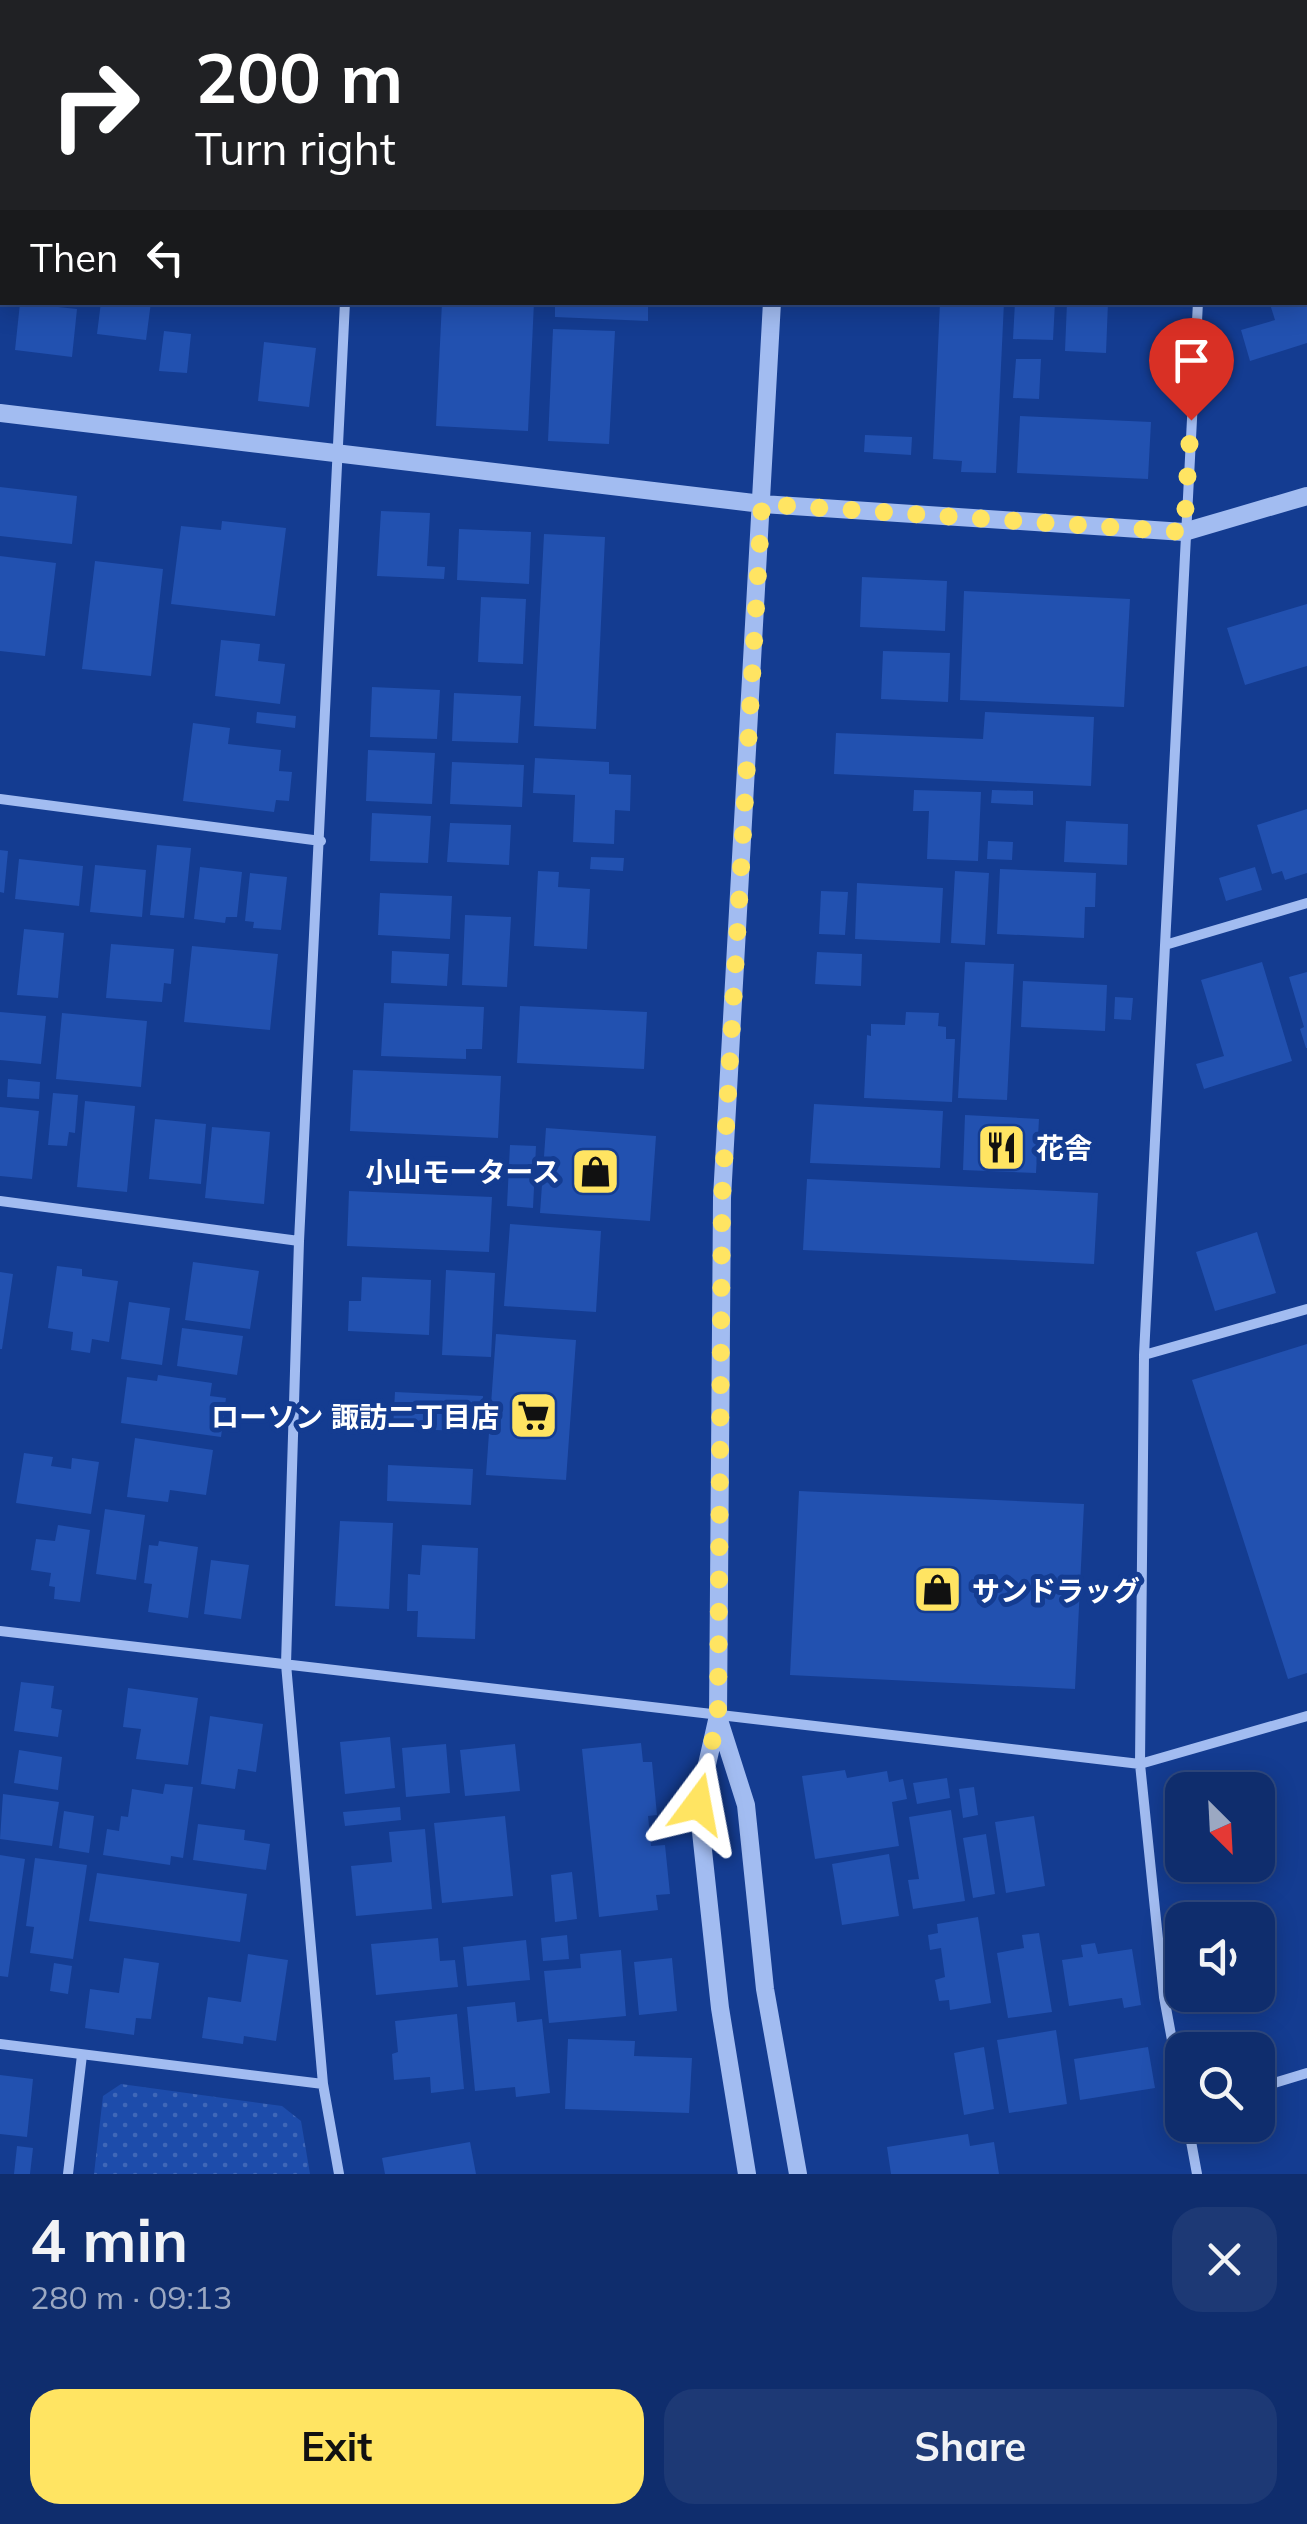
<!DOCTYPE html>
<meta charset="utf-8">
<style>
:root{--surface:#0f2d6d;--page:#1d3975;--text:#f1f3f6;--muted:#9ba8c2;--line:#2f4980;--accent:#ffe462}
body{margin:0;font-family:Mulish,"Noto Sans JP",sans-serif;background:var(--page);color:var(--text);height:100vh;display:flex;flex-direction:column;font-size:38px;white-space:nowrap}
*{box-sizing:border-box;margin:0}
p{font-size:32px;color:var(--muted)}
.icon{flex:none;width:55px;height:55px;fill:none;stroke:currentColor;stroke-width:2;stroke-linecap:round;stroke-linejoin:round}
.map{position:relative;height:2174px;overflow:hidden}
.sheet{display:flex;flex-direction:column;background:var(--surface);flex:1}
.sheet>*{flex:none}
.banner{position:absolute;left:0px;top:0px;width:1308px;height:305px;box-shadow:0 5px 25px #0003,0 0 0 2px var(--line);background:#202124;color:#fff;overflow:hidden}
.needle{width:65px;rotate:156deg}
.controls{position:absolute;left:1165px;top:1772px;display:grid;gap:20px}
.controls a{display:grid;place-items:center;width:110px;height:110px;border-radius:20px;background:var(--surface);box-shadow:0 5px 25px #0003,0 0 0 2px var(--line);font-size:50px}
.pin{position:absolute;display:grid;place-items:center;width:85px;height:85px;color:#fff;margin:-102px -42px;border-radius:50% 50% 50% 0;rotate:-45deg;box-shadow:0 0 10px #0007}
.pin .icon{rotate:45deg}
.me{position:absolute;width:110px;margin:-55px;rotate:13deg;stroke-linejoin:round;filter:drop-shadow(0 0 8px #0008)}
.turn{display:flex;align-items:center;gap:35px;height:210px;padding:0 30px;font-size:45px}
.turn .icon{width:130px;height:130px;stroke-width:2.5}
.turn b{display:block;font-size:70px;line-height:85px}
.then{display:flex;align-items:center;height:95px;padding:0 30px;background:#0003;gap:20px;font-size:38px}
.round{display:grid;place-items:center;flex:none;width:105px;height:105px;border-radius:30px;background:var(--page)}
.summary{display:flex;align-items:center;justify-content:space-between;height:170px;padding:0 30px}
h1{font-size:60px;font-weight:700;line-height:75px}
.action{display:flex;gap:20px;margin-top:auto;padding:20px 30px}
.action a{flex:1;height:115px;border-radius:30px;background:var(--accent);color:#111;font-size:40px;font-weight:700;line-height:115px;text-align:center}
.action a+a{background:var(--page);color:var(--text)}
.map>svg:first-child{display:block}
.park{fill:url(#park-dots)}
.building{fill:#2251b0}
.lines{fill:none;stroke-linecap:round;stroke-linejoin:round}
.minor{stroke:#a2bcf1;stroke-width:10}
.tertiary{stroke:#a2bcf1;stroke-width:18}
.route{stroke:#ffe462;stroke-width:18;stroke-dasharray:0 32.4}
.labels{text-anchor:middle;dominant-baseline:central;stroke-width:10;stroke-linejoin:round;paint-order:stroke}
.poi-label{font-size:28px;font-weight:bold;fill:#fff;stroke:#143c91;text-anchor:start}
</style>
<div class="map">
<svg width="1307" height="2174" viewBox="0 0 1307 2174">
<defs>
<pattern id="park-dots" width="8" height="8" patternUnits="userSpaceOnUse" patternTransform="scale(2.5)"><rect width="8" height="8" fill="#1d4cab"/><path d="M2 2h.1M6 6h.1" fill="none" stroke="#3f67b8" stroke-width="1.8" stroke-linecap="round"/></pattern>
</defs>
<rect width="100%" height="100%" fill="#143c91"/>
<!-- park -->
<path class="park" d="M121 2084 282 2106 301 2121 310 2174H94L103 2096Z"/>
<!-- building -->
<path class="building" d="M101 302H151L146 340 97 334Z
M442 302H534L528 431 436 426Z
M555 302H648V321L555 317Z
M940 302H1004L996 473 961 472 962 461 933 459Z
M1015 302H1055L1053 340 1013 339Z
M1067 302H1108L1106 353 1065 351Z
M1307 302V343L1250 361 1241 330 1275 320 1270 304Z
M20 303 77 309 72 357 15 350Z
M553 329 615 331 609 444 548 441Z
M164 331 191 334 187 373 159 371Z
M264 342 316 348 309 407 258 401Z
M1016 359H1041L1039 399 1013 398Z
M1020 416 1151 422 1148 479 1017 473Z
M865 435 912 437 911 455 864 452Z
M0 487 77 496 72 544 0 536Z
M381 511 430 513 427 566 445 567 444 579 377 576Z
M222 521 286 528 275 616 171 604 181 526 221 530Z
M459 529 531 532 529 584 457 580Z
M544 534 605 537 596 729 534 726Z
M0 556 56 563 45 656 0 651Z
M95 561 163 569 151 676 82 669Z
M862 577 947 581 945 631 860 627Z
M964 591 1130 599 1124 707 960 700Z
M481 597 526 599 523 664 478 662Z
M1307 604V666L1245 685 1227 628Z
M221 640 260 644 258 661 285 664 280 704 215 696Z
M883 651 950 653 948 702 881 699Z
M372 687 440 690 437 739 370 737Z
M454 693 521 696 518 743 452 741Z
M257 712 296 716 295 728 256 723Z
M985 712 1094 717 1091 786 834 774 836 733 983 739Z
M193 723 230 728 228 744 281 750 279 771 292 772 289 801 276 800 274 812 183 801Z
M368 750 435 753 432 804 366 801Z
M535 758 609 762V774L631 775 630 811 615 810 614 844 573 842 575 795 533 793Z
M452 762 524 765 522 807 450 804Z
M914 790 981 792 978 861 927 859 929 811H913Z
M992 790 1033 791V805L991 803Z
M1307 809V873L1285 880 1282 871 1272 874 1257 825Z
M372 813 431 816 428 863 370 861Z
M1066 821 1128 824 1127 865 1064 862Z
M450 823 511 825 509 865 447 862Z
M988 841 1013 842 1012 860 987 859Z
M157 845 191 848 184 918 150 915Z
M0 850 8 851 4 893 0 892Z
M591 857 624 858 623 871 590 869Z
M19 859 83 866 79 906 15 899Z
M95 865 146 870 142 917 90 912Z
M200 867 242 872 237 917H226L225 923 194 919Z
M1255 867 1262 890 1226 901 1219 878Z
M1000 869 1096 873 1095 907H1085L1084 938 997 934Z
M538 871 559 872 558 887 590 889 587 949 534 946Z
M955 871 989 873 985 945 951 943Z
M250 873 287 877 281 930 253 928 254 922 245 921Z
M857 883 943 888 940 943 855 939Z
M821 891 848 892 845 935 819 934Z
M380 893 452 896 450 939 378 935Z
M465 915 511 917 507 987 462 985Z
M24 929 64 933 58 998 17 995Z
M111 944 174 949 171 984 164 983 162 1002 106 998Z
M192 946 278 954 270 1030 184 1022Z
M392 951 449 954 447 986 391 983Z
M817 952 862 954 861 986 815 984Z
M965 962 1014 964 1007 1100 958 1098Z
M1262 962 1292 1061 1204 1089 1196 1064 1224 1056 1201 980Z
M1307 972V1048H1306L1300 1029 1304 1027 1289 977Z
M1023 981 1107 985 1105 1031 1021 1027Z
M1115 997 1133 998 1131 1020 1114 1019Z
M384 1003 484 1007 482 1049H466V1059L381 1056Z
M520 1006 647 1012 644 1069 517 1063Z
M0 1012 46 1016 41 1064 0 1060Z
M906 1012 939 1013 938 1026 946 1027V1039H955L952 1102 864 1098 867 1035 871 1036V1024L905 1025Z
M62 1013 147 1021 141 1087 56 1079Z
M353 1070 501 1076 498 1138 350 1131Z
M8 1079 40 1082 39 1099 7 1097Z
M53 1093 78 1095 75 1133 69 1132 67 1146 48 1145Z
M85 1101 135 1106 127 1192 77 1187Z
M814 1104 943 1111 940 1168 810 1163Z
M0 1107 39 1111 32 1179 0 1176Z
M965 1115 1039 1119 1036 1173 963 1170Z
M155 1119 206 1124 201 1184 149 1179Z
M212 1127 270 1132 264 1204 205 1198Z
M546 1128 656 1136 650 1221 540 1213Z
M510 1145 536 1146 533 1208 507 1206Z
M807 1179 1098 1193 1094 1264 803 1250Z
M349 1191 492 1197 489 1252 347 1246Z
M510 1224 601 1231 596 1312 504 1306Z
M1257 1232 1276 1293 1215 1311 1196 1252Z
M193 1262 259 1271 250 1329 185 1320Z
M57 1266 82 1269V1276L118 1281 109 1342 92 1339 90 1353 71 1350 73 1332 48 1328Z
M446 1270 495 1273 491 1357 442 1355Z
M0 1272 13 1274 2 1349H0Z
M362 1277 431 1280 429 1335 348 1331 349 1301H361Z
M129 1302 170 1308 162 1365 121 1359Z
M182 1328 243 1336 237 1375 177 1366Z
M496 1334 576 1340 566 1480 486 1475Z
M1307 1344V1673L1288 1679 1192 1380Z
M158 1375 212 1383 210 1396 226 1398 221 1437 121 1423 127 1377 157 1381Z
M395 1392 483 1396 481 1432 393 1428Z
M135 1438 213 1450 206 1495 170 1490 168 1502 127 1497Z
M24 1453 53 1457 51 1466 71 1469 72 1458 99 1462 91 1514 16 1503Z
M388 1465 473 1469 471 1505 387 1501Z
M799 1491 1084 1504 1075 1689 790 1675Z
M105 1509 145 1515 136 1580 96 1574Z
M340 1521 393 1523 389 1609 335 1606Z
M58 1525 90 1530 80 1602 54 1599 55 1587 49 1586 51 1573 31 1570 36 1539 55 1541Z
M159 1541 198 1547 188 1618 148 1612 152 1584 144 1583 149 1545 158 1546Z
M422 1545 478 1548 475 1639 417 1637 418 1611H407L408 1574 420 1575Z
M211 1560 249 1565 241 1619 204 1614Z
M21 1682 54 1686 51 1708 62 1710 58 1737 14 1731Z
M128 1688 198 1698 188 1765 136 1759 141 1729 123 1727Z
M210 1716 263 1724 256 1772 238 1769 235 1789 201 1784Z
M390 1737 395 1788 345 1794 340 1742Z
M641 1743 643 1762H652L657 1815 648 1816 651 1846 665 1845 670 1894 656 1895 658 1910 599 1917 582 1749Z
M446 1744 450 1793 406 1797 402 1748Z
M515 1744 520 1791 465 1796 460 1750Z
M19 1750 62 1757 58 1790 14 1783Z
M845 1770 847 1778 887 1771 889 1782 903 1779 907 1799 892 1802 899 1846 815 1859 802 1776Z
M947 1778 950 1798 917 1804 913 1783Z
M165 1784 193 1787 183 1858 171 1856 170 1865 103 1855 107 1829 119 1831 121 1816 128 1817 132 1789 163 1794Z
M974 1787 978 1815 963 1818 959 1789Z
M3 1794 59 1802 52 1846 0 1839Z
M400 1807 401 1820 345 1826 343 1812Z
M951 1810 965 1901 913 1909 908 1880 919 1879 909 1817Z
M64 1811 94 1816 89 1853 59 1848Z
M505 1816 513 1896 442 1903 434 1823Z
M1034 1816 1045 1886 1006 1893 995 1822Z
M198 1824 245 1830 244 1840 270 1844 266 1870 193 1860Z
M425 1829 432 1909 356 1916 351 1866 392 1862 389 1832Z
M986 1834 995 1894 973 1898 963 1838Z
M889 1854 899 1916 842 1925 832 1864Z
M0 1855 25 1859 8 1977 0 1976Z
M35 1858 87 1865 73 1959 30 1953 34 1927 26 1926Z
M572 1872 577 1919 555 1922 551 1875Z
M97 1873 247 1894 240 1942 89 1921Z
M978 1917 991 2003 950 2010 949 2000 939 2001 935 1980 945 1977 941 1948 930 1950 928 1935 938 1933 937 1924Z
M1039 1933 1052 2012 1008 2018 997 1953 1024 1948 1022 1935Z
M567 1935 569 1959 543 1961 541 1938Z
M438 1938 440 1961 455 1960 458 1987 376 1995 371 1944Z
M526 1940 530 1980 467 1986 463 1947Z
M1095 1943 1098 1954 1132 1949 1141 2005 1124 2008 1122 1998 1069 2006 1062 1960 1083 1957 1081 1945Z
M621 1950 626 2016 549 2023 544 1971 581 1968 580 1954Z
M248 1954 288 1960 276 2041 244 2036 243 2044 202 2038 208 1997 241 2002Z
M124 1958 159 1963 151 2019 136 2018 134 2035 85 2028 90 1989 119 1993Z
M672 1958 677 2011 639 2015 634 1962Z
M54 1963 72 1966 68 1994 50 1991Z
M515 2002 517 2022 542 2019 550 2093 516 2097 515 2087 475 2091 467 2007Z
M457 2014 464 2089 431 2093 430 2077 394 2080 392 2054 398 2052 395 2021Z
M1056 2030 1067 2104 1009 2113 997 2040Z
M568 2039 635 2041 634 2056 692 2058 689 2113 565 2109Z
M984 2047 994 2109 964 2115 954 2053Z
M1148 2047 1155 2088 1080 2100 1074 2059Z
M0 2075 33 2079 27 2137 0 2134Z
M968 2134 970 2146 994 2142 999 2174H891L887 2147Z
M470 2142 476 2174H385L382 2158Z
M17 2146 33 2148 30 2174H14Z"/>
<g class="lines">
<!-- minor -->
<path class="minor" d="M102 0 124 2
M358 2V0
M1213 2V0
M1305 90H1307
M0 799 321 841
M1165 945 1307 903
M0 1201 299 1241
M1144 1355 1307 1309
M0 1631 1140 1764 1307 1716
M0 2044 323 2084
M1258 2088 1307 2073
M1182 2094 1164 1997 1140 1764 1144 1355 1198 302
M1188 2125 1197 2174
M68 2174 82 2055
M339 2174 323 2084 286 1664 299 1241 345 302"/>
<!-- tertiary -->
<path class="tertiary" d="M787 2V0
M0 413 762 504 1184 532 1307 496
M718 1717 746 1805 765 1989 798 2174
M747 2174 720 2008 698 1804 718 1716 722 1198 772 302"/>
</g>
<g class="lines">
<!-- route -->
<path class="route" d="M698 1804 718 1716 722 1198 762 504 1184 532 1191 420"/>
</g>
<!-- icons -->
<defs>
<symbol id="restaurant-square" viewBox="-11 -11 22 22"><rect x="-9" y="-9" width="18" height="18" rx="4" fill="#ffe462" stroke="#143c91"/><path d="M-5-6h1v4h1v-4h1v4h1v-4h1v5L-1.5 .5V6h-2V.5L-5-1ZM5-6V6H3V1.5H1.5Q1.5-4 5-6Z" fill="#111"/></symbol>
<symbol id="shop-square" viewBox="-11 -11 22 22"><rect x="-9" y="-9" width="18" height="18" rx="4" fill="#ffe462" stroke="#143c91"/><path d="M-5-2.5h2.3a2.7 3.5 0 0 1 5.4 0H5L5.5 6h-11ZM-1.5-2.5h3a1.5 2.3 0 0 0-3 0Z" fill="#111"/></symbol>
<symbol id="supermarket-square" viewBox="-11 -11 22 22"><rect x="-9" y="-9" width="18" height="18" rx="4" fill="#ffe462" stroke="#143c91"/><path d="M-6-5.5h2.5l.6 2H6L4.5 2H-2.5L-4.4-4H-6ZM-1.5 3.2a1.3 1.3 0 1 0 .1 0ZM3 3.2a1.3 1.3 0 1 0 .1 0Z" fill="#111"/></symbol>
</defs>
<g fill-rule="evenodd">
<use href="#restaurant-square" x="974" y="1120" width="55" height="55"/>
<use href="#shop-square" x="568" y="1144" width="55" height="55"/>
<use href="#supermarket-square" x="506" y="1388" width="55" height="55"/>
<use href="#shop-square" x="910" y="1562" width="55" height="55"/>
</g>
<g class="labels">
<!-- poi labels -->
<g class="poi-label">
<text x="1036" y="1147">花舎</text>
<text x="560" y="1171" text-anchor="end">小山モータース</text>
<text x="499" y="1416" text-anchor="end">ローソン 諏訪二丁目店</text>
<text x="972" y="1590">サンドラッグ</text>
</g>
</g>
</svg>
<div class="controls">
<a><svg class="needle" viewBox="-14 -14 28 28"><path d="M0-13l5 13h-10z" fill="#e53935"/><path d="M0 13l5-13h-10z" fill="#9ba8c2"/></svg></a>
<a><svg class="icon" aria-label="sound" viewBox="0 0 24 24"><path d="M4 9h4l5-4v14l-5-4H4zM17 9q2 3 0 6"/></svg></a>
<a><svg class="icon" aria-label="search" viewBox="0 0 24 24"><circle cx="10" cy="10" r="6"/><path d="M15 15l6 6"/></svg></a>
</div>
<div class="pin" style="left:1191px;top:420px;background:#d93025"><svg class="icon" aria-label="arrive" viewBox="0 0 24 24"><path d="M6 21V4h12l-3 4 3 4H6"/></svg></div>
<svg class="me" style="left:698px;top:1804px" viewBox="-20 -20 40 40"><path d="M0-17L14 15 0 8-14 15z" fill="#ffe462" stroke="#fff" stroke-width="4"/></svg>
<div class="banner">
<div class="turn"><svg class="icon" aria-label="right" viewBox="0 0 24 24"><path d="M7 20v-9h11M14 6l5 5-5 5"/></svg><div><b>200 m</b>Turn right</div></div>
<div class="then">Then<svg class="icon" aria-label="left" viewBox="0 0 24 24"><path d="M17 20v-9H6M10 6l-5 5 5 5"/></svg></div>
</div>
</div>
<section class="sheet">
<div class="summary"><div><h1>4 min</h1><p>280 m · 09:13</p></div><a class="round"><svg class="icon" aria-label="close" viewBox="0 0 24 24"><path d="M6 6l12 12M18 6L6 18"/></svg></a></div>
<div class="action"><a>Exit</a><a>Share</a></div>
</section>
